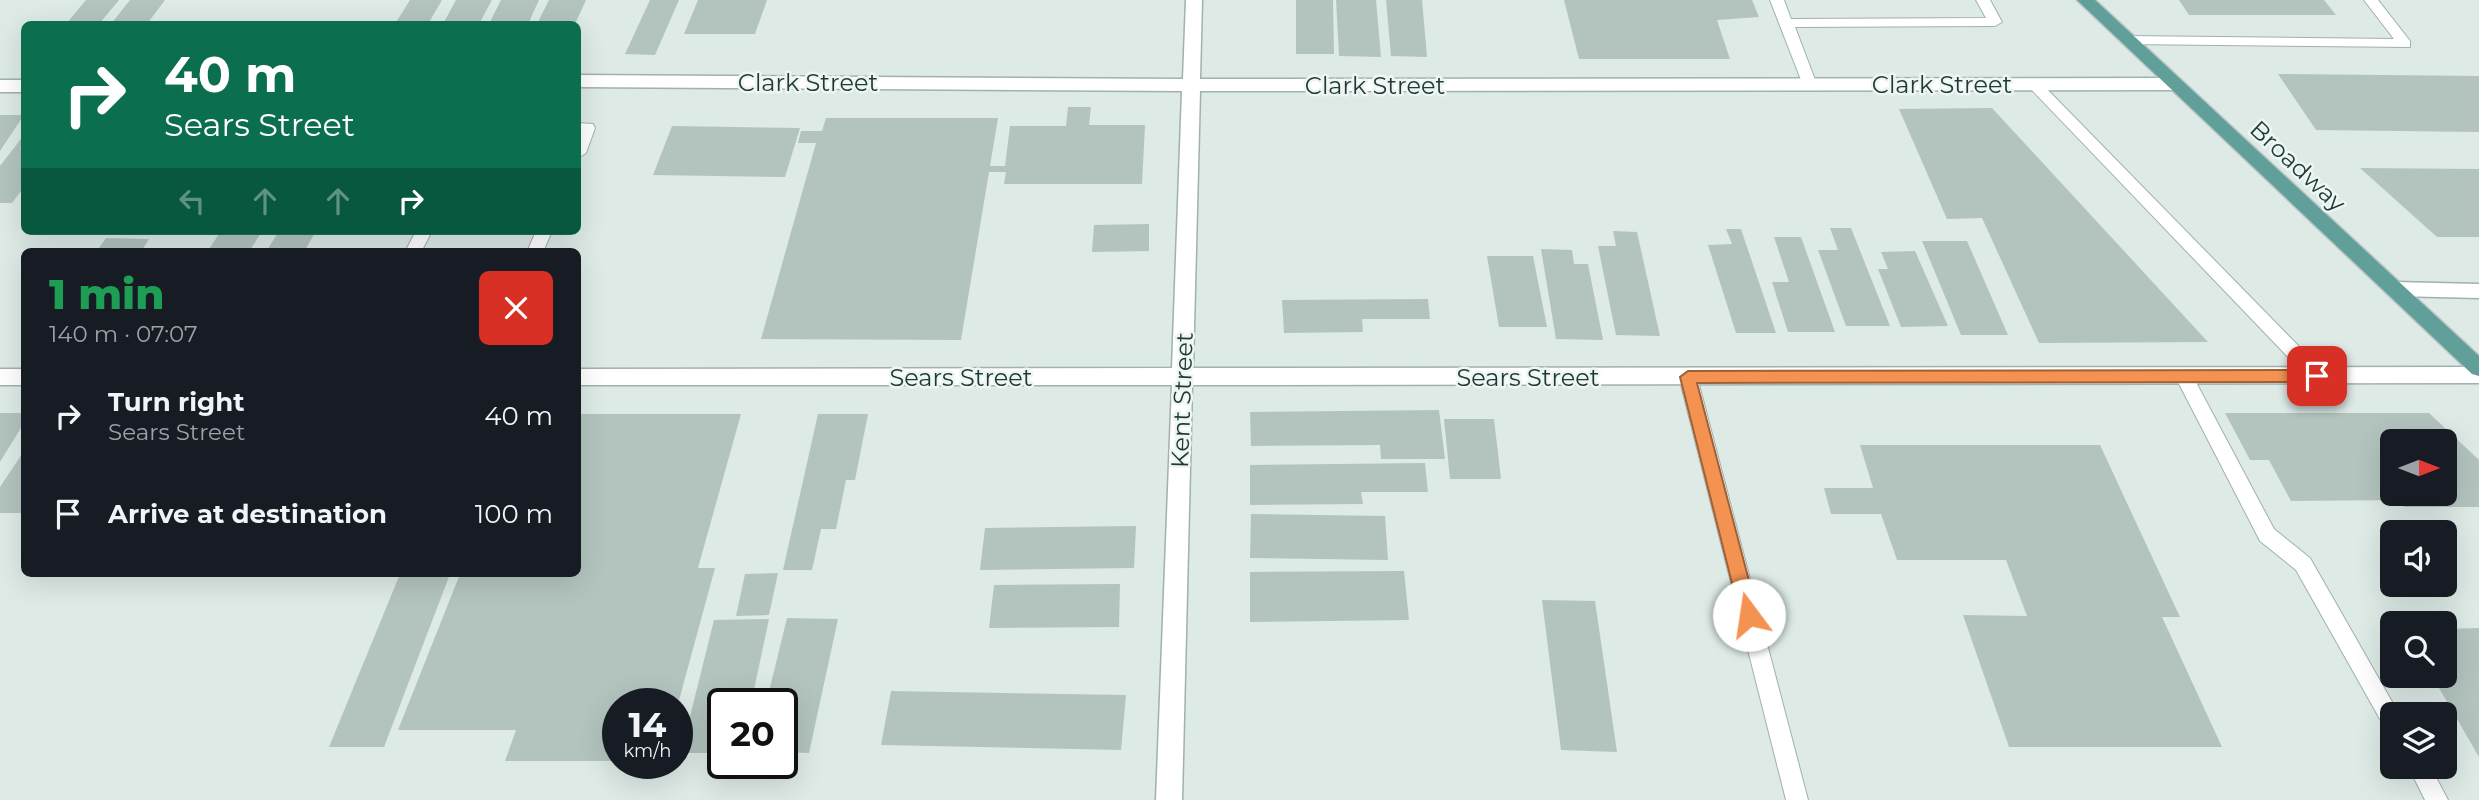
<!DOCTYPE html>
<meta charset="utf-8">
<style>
:root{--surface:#171b24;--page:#20242c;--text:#f1f3f6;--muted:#9ea1a6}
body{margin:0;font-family:Montserrat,sans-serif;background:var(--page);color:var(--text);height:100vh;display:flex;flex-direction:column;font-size:26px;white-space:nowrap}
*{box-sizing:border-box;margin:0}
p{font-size:23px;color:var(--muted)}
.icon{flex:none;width:38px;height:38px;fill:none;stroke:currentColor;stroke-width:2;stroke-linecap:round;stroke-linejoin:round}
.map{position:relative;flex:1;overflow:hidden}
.side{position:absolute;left:21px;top:248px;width:560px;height:329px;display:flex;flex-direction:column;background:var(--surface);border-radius:10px;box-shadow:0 7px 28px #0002}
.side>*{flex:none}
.hud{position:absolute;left:21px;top:21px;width:560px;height:214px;border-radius:10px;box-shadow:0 7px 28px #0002;background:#0b6e4f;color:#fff;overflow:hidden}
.needle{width:46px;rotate:90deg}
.tools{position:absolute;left:2380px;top:429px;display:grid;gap:14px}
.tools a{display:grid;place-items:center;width:77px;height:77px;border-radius:10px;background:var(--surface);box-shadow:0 7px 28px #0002;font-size:35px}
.speed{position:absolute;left:602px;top:688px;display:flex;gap:14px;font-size:35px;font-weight:700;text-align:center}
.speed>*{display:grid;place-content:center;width:91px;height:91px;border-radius:50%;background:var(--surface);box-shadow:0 7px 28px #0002;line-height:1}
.speed small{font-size:18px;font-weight:400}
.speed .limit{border:4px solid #111;border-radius:10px;background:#fff;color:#111}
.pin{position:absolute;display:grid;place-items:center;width:60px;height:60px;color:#fff;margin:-30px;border-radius:14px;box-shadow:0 4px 10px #0006}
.me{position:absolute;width:77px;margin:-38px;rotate:346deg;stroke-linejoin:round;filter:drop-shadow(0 0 5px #0008)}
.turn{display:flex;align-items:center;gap:24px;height:147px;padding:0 28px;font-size:32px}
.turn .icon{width:91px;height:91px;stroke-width:2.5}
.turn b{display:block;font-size:49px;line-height:60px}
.lanes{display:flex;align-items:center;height:66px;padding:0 28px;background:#0003;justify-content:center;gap:35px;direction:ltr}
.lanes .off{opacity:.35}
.round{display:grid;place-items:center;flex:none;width:74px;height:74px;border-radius:10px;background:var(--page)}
.headline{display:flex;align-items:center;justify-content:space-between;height:119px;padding:0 28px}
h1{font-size:42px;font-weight:800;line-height:52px;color:#1e9e55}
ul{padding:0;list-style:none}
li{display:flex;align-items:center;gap:21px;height:98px;padding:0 28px}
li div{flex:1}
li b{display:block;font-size:26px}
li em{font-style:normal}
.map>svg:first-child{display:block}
.building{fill:#b3c4bf;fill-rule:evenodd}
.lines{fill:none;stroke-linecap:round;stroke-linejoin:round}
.service-casing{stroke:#a0b1ae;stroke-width:2}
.minor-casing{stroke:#a0b1ae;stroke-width:3}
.primary-casing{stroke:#bcc4c3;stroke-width:3}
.service{fill:#fff;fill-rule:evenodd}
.minor{fill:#fff;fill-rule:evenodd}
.primary{fill:#61a09a;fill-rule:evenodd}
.route{fill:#f49351;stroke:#9f6035;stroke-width:2}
.labels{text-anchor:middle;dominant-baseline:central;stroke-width:5;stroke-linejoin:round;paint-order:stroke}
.street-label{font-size:24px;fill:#1f3936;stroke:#eef6f3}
</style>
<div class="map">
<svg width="2479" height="800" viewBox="0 0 2479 800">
<rect width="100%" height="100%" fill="#ddeae6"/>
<!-- building -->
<path class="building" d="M86 0H119L99 24H66Z
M130 0H165L147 24H111Z
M410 0H442L428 24H395Z
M456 0H492L479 24H443Z
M501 0H539L528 24H489Z
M549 0H586L575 24H537Z
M650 0H679L655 55 625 54Z
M698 0H767L755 34H684Z
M1296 0H1333L1334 54H1296Z
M1336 0H1376L1381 57 1339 56Z
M1386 0H1422L1427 57 1391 56Z
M1564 0H1752L1759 17 1717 20 1730 59H1579Z
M2179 0H2324L2336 15H2189Z
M2278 74 2479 76V132L2316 130Z
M1068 107H1091L1089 125H1145L1142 184H1004L1006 172H989L961 340 761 339 816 143H798L801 131H822L826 118H998L990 166H1005L1010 126H1066Z
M1992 108 2208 342 2039 343 1982 218 1947 219 1899 109Z
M0 115H24L0 151Z
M672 126 800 128 785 177 653 175Z
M24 135V187L12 203H0V166Z
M2360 168 2479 169V237H2437Z
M1149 224V251L1092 252 1094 225Z
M1830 228H1851L1890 326H1846L1818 250H1838Z
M1726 229H1741L1776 333H1736L1708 245 1732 244Z
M221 231H262L249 252H207Z
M279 231H316L304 252H266Z
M1613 231 1637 232 1660 336 1616 335 1598 246H1616Z
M1774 237H1801L1835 332H1788L1772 282H1789Z
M106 238 149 239 141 252H96Z
M1922 241H1967L2008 335H1961Z
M1541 249 1572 250 1574 264H1588L1603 340 1556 339Z
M1915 251 1948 326 1901 327 1878 269H1888L1881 252Z
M1487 256H1533L1547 327H1499Z
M1428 299 1430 319H1362L1363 332 1284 333 1282 300Z
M1439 410 1445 459H1381L1380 445 1251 446 1250 412Z
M0 413H24V423L0 462Z
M2225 413H2429L2479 460V507H2404L2400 500 2291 501 2269 460H2250ZM2392 441H2445V494H2392Z
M578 414H741L698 568H715L678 704H618V761H505L516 730H398L460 574H578Z
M818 414H868L855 480H846L836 529H821L812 570H783Z
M1444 419H1494L1501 479H1450Z
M1860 445H2100L2180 617H2162L2222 747H2009L1963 615 2027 616 2006 560H1897L1881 514H1831L1824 488H1873Z
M24 451V513H0V487Z
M1425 463 1428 492H1361L1363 504 1250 505V465Z
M1251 514 1385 516 1388 560 1250 558Z
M1136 526 1134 568 980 570 985 528Z
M1404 571 1409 620 1250 622V572Z
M778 573 769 615 736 616 745 574Z
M400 574H450L384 747H329Z
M1120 584 1119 627 989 628 994 585Z
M1542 600 1595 601 1617 752 1561 750Z
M787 618 838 619 809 753 782 752V704H766Z
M769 619 751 704H723V753H681L714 620Z
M2479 628V757L2432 676H2445V629Z
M891 691 1126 695 1121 750 881 745Z"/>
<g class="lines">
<defs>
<path id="service" d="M1770 0H1784L1791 19 1986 18 1976 0H1990L2002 22 1995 26 1795 27 1817 85 1810 90 1803 85Z
M2364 0H2378L2410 41V47L2126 44 2119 40 2126 36 2394 39Z
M2034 79 2039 81 2323 371 2326 376 2323 381H2311L2029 87V81Z
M578 123 593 124 595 128 586 153 578 158Z
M416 231H432L421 252H405Z
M536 231H552L543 252H527Z
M2184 369 2190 371 2274 529 2310 558 2399 714H2392V731L2385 728 2296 570 2260 541 2175 376 2178 371Z
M1688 370 1694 372 1697 377 1808 800H1786L1679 377 1682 372Z
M2408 766H2430L2448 800H2425Z"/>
<path id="minor" d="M1186 0H1202L1200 79 2173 78 2182 84 2173 90 1200 91 1193 368 2479 367V383L1192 385 1182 800H1156L1172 385H578V369L1172 368 1182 91 578 87V75L1183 79Z
M0 80H24V92H0Z
M2395 282 2479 284V298L2395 296 2385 289Z
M0 369H24V385H0Z"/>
<path id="primary" d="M2077 0H2095L2479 356V376L2472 374Z"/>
</defs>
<!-- service casing -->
<use href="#service" class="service-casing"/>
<!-- minor casing -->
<use href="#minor" class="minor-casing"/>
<!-- primary casing -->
<use href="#primary" class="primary-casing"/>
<!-- service -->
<use href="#service" class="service"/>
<!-- minor -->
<use href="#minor" class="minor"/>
<!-- primary -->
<use href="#primary" class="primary"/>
</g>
<!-- route -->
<path class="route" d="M2317 370 2325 376 2317 382 1697 383 1758 615 1756 621 1749 623 1743 621 1740 615 1680 377 1688 371Z"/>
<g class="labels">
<!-- street labels -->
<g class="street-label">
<text x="808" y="82">Clark Street</text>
<text x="1942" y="84">Clark Street</text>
<text x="1375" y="85">Clark Street</text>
<text transform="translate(2298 166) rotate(43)">Broadway</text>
<text x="961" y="377">Sears Street</text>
<text x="1528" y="377">Sears Street</text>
<text transform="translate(1182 400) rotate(-88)">Kent Street</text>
</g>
</g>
</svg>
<div class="tools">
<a><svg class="needle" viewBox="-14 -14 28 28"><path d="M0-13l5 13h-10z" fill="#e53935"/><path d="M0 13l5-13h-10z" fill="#9ea1a6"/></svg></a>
<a><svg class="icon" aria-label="sound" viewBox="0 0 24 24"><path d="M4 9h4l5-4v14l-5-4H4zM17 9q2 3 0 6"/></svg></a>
<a><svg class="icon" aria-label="search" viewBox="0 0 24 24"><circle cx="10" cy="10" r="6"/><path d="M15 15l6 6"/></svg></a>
<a><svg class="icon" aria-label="layers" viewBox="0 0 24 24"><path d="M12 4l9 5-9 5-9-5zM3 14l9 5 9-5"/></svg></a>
</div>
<div class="speed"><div>14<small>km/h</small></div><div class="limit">20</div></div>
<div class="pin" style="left:2317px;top:376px;background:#d93025"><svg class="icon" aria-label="arrive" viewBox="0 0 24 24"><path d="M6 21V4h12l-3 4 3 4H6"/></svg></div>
<svg class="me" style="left:1749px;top:615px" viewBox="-20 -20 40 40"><circle r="19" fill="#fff"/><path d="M0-13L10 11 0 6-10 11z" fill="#f49351"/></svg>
<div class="hud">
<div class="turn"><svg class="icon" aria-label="right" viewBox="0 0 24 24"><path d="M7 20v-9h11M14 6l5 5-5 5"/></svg><div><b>40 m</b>Sears Street</div></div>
<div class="lanes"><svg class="icon off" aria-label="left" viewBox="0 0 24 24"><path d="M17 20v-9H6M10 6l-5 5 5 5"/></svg><svg class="icon off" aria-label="ahead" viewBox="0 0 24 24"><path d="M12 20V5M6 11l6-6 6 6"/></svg><svg class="icon off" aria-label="ahead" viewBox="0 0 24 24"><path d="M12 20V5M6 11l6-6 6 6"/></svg><svg class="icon" aria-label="right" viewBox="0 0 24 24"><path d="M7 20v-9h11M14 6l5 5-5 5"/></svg></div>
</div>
<section class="side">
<div class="headline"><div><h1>1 min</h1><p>140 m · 07:07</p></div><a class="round" style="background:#d93025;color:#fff"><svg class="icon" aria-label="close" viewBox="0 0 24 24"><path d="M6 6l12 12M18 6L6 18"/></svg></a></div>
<ul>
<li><svg class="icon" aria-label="right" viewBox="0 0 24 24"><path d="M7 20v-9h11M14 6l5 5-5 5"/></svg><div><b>Turn right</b><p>Sears Street</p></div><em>40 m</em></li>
<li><svg class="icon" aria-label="arrive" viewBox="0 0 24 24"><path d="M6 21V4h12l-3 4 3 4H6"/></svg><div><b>Arrive at destination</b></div><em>100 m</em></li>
</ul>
</section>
</div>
